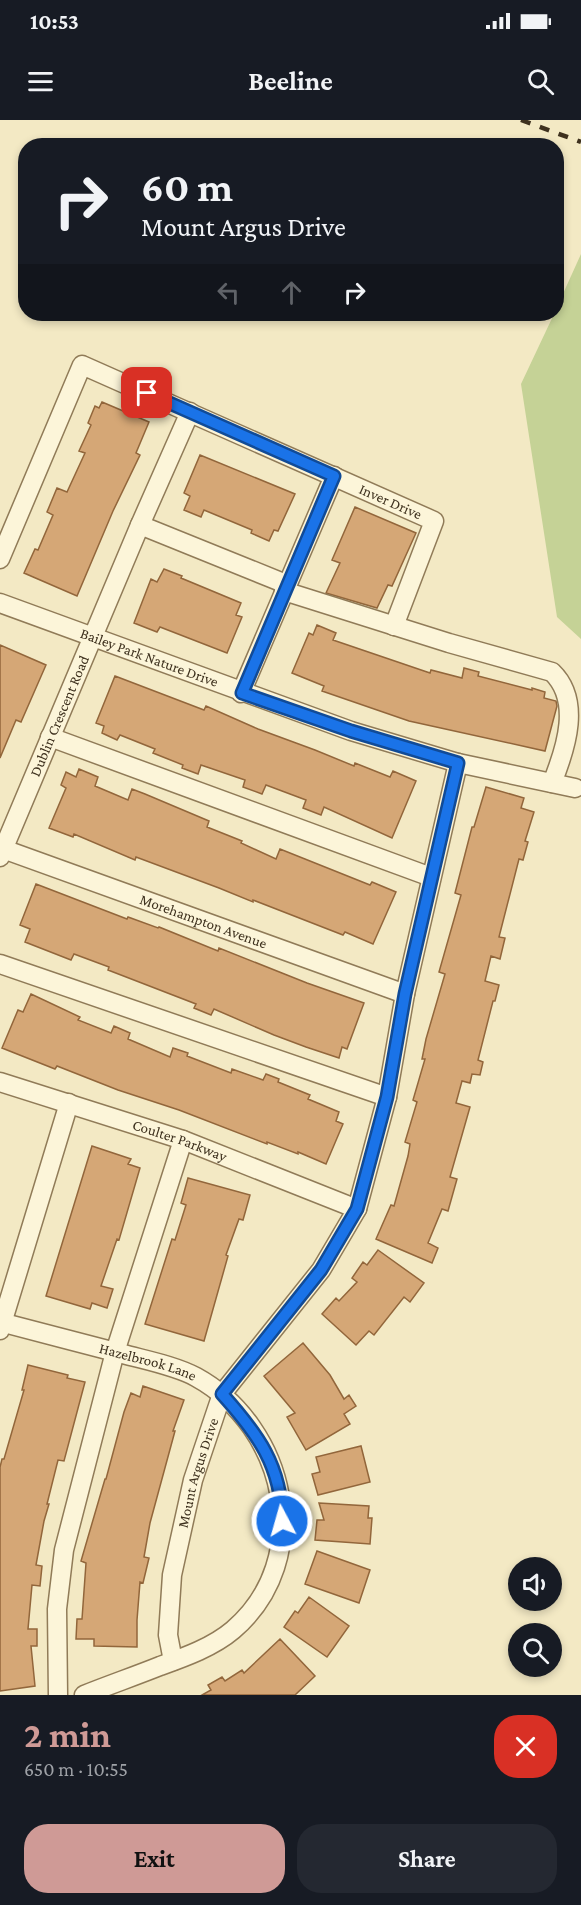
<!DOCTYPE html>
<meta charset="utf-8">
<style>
:root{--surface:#171b24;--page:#242831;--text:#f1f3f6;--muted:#9ea1a6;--accent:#cf9a96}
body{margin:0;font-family:"Crimson Pro",serif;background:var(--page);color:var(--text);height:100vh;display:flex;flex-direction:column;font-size:22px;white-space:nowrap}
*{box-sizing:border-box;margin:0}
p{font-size:20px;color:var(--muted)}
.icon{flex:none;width:33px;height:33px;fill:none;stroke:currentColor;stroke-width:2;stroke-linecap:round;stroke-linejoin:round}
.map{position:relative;height:1575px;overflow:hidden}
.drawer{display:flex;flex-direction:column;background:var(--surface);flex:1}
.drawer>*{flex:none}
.hud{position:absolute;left:18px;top:18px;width:546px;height:183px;border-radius:24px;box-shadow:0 3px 9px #0003;background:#171b24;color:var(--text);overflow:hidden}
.buttons{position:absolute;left:508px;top:1437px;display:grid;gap:12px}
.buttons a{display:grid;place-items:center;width:54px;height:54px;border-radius:50%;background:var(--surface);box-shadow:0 3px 9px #0003;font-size:30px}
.pin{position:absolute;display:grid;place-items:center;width:51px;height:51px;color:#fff;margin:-26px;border-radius:12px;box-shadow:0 3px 9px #0006}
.me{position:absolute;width:66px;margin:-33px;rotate:354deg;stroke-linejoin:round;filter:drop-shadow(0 0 4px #0008)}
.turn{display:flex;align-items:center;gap:21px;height:126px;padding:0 24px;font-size:27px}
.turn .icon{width:78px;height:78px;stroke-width:2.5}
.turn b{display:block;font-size:42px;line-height:51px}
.lanes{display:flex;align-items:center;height:57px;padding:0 24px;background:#0003;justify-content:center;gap:30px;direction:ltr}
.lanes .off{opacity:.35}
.round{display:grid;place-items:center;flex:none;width:63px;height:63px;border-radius:24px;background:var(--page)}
.summary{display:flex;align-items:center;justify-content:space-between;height:102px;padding:0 24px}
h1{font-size:36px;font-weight:700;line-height:45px;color:var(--accent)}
.primary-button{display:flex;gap:12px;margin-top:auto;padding:12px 24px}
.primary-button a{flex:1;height:69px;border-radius:24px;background:var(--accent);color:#111;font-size:24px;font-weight:700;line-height:69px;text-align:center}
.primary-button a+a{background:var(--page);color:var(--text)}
.status{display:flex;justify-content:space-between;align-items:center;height:42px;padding:0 30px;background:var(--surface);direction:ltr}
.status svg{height:16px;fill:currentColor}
header{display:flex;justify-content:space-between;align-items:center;height:78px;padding:0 24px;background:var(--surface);font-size:27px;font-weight:700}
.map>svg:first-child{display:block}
.green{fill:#c5d296}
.building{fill:#d5a776;stroke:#92663b;stroke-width:1.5}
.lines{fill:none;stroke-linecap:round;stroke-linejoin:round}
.minor-casing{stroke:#907b58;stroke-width:21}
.minor{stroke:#fcf5d9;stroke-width:18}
.rail{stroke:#3e311e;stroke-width:4.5;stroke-dasharray:10 10;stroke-linecap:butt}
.route-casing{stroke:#114b97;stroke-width:15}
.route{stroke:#1a73e8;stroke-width:10}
.labels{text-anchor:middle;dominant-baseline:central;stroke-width:4.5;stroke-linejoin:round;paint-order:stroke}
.street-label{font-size:15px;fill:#3e311e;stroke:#f9f2d5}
</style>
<div class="status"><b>10:53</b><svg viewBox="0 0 49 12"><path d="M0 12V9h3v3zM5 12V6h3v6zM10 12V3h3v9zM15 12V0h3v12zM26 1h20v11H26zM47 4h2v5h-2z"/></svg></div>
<header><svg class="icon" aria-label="menu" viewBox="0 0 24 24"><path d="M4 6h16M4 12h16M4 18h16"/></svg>Beeline<svg class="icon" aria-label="search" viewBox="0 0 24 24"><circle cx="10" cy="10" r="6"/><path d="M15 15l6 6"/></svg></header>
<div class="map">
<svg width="581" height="1575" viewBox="0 0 581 1575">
<rect width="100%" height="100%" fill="#f3e9c4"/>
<!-- green -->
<path class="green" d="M581 134V519L557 497 521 264 554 194H556L557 187Z"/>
<!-- building -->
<path class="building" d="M102 282 149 302 136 333 140 335 113 391 77 476 24 453 35 429 38 430 53 395 47 392 57 368 67 372 85 333 79 331 91 305 88 303 95 286 99 288Z
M200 335 295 374 278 411 274 410 269 421 251 413 252 410 204 390 201 397 184 390 190 376 184 373Z
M355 387 416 413 392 466 388 465 377 488 326 473 340 443 332 440Z
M164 449 182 456 181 458 241 483 236 495 242 497 227 533 160 507 157 512 134 503 151 459 157 462Z
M317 505 336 513 333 520 430 553 431 550 462 558 464 548 479 552 478 556 532 570V568L545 572 544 578 556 581 557 586 545 631 409 601 322 571 324 566 292 553 309 513 313 515Z
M0 525 46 545 21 602 16 600 0 638Z
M115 556 204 590 206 586 258 609 315 630 354 646 355 643 390 657 393 651 416 661 392 718 324 687 321 695 303 688 306 680 266 665 262 674 243 667 245 660 201 645 198 654 182 648 183 645 153 633 155 629 120 615 117 620 102 613 104 606 96 603Z
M79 649 98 657 95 666 128 680 132 669 145 674 209 701 207 707 242 721 241 723 276 739 280 729 370 765 372 762 396 772 373 824 345 812 343 815 253 780V782L219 768 136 737 135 740 74 714 73 717 49 708 66 668 61 665 66 652 76 657Z
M486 667 524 678 521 688 534 692 525 721 528 722 523 740 519 739 499 817 505 818 500 839 491 836 485 861 499 865 495 881H493L478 940 483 942 480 955 472 954 470 963 462 961 456 983 470 987 450 1057 457 1059 448 1091 442 1089 428 1123 438 1128 432 1143 376 1119 391 1085 394 1086 408 1036 410 1024 405 1022 417 982 413 980 425 939H422L426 919 445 854 439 852 461 775 455 773 472 707H474Z
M36 764 127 799 128 797 158 808 159 807 218 831 219 828 307 863 364 883 347 929 342 927 339 938 306 927 274 915 214 889 211 895 194 888 196 884 108 850 109 847 74 834 71 840 25 822 30 809 20 805Z
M31 874 80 897 78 900 111 913 114 906 130 913 128 919 170 937 173 928 188 933 187 936 231 953 232 949 263 960 266 954 279 959 278 962 310 975 308 979 339 992 336 1001 343 1004 326 1044 298 1032V1034L267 1022V1024L179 990 118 970 57 946 55 949 2 928 18 890 23 892Z
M92 1026 131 1039 128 1044 140 1048 119 1120 117 1119 101 1166 113 1169 107 1188 92 1183 90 1189 46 1176Z
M188 1058 250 1075 243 1100 239 1099 226 1135 228 1136 204 1221 145 1204 172 1119 175 1120 186 1085 181 1083Z
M378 1130 424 1163 410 1182 404 1177 374 1215 369 1211 356 1225 322 1194 336 1178 339 1181 357 1162 352 1158 363 1142 367 1145Z
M303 1223 330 1255 344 1279 349 1275 356 1286 344 1294 350 1304 306 1330 287 1297 295 1293 264 1256Z
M28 1245 68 1255 67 1258 85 1262 64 1341 58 1340 47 1384H49L44 1401 36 1445 42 1446 40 1466 32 1465 28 1509H37V1526H31L35 1566 0 1571V1347L2 1339H4L24 1270H22Z
M143 1266 184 1280 173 1311H175L150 1403 144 1437 149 1438 143 1463 140 1462 137 1500V1527L94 1526V1519H76L77 1499H82L86 1443 81 1441 105 1359H106L124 1292 131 1273 140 1277Z
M361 1326 370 1362 318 1375 312 1354 320 1352 316 1337Z
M319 1383 369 1386 368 1398H372L370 1424 315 1420 317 1400H324Z
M317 1431 370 1450 359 1483 305 1464Z
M309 1477 349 1506 327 1537 284 1507 295 1491 298 1493Z
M280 1519 315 1556 295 1575H202L211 1570 208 1565 222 1557 225 1561 242 1550 244 1553Z"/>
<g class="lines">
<defs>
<g id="minor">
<path d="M140 405 286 464"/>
<path id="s1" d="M0 439 82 245 434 401 394 506"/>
<path d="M284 471 449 523 552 552C581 580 567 626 552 663"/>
<path id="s2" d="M0 483 351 611 458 643 575 668"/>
<path d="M241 573 334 356"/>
<path d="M50 617 431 757"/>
<path id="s3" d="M3 729 405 874"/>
<path id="s4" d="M0 737 140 405 190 292"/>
<path d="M0 844 387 977"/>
<path id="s5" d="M0 962 183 1020 357 1089"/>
<path id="s6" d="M0 1202C41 1213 82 1223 123 1234 145 1240 176 1246 196 1257 287 1307 316 1439 233 1510 213 1527 185 1537 160 1546 135 1556 109 1565 84 1575"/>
<path d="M0 1210 69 983"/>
<path id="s7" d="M173 1541 168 1515 172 1455 193 1360 222 1274 321 1150 357 1089 387 977 405 874 458 643"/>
<path d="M58 1575 57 1489 64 1430 115 1232 183 1020"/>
</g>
</defs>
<!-- minor casing -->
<use href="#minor" class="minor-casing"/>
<!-- minor -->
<use href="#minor" class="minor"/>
<!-- rail -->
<path class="rail" d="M521 0 581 22"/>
</g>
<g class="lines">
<defs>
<path id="route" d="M147 273 334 356 242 573 351 611 458 643 405 874 387 977 357 1089 321 1150 222 1274C257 1313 282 1346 282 1401"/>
</defs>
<!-- route casing -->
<use href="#route" class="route-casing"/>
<!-- route -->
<use href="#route" class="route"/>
</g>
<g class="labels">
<!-- street labels -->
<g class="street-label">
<text stroke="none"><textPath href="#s1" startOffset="548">Inver Drive</textPath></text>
<text stroke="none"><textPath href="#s2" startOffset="159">Bailey Park Nature Drive</textPath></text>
<text stroke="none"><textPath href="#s4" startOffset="153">Dublin Crescent Road</textPath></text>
<text stroke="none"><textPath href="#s3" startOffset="213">Morehampton Avenue</textPath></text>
<text stroke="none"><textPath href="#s5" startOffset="189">Coulter Parkway</textPath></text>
<text stroke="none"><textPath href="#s6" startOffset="153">Hazelbrook Lane</textPath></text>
<text stroke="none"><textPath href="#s7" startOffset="192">Mount Argus Drive</textPath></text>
</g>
</g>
</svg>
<div class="buttons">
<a><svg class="icon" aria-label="sound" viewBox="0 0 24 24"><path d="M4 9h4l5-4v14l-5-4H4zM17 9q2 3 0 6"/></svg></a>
<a><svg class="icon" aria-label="search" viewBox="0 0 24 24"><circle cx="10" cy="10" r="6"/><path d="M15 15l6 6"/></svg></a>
</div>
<div class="pin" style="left:147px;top:273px;background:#d93025"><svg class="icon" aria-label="arrive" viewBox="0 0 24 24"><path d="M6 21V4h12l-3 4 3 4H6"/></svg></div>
<svg class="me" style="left:282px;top:1401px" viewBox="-20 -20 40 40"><circle r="17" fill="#1a73e8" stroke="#fff" stroke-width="3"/><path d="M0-11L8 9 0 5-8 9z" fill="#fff"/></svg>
<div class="hud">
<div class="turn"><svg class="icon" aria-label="right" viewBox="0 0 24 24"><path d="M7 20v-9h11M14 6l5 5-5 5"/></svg><div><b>60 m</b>Mount Argus Drive</div></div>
<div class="lanes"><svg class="icon off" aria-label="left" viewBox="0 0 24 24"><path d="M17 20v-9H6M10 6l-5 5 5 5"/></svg><svg class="icon off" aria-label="ahead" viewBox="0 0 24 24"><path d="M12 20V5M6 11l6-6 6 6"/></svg><svg class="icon" aria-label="right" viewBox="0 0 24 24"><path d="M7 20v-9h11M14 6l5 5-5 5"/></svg></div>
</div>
</div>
<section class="drawer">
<div class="summary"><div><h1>2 min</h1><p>650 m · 10:55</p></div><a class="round" style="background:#d93025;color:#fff"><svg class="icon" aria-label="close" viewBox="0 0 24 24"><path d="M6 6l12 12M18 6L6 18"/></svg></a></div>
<div class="primary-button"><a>Exit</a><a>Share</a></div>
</section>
